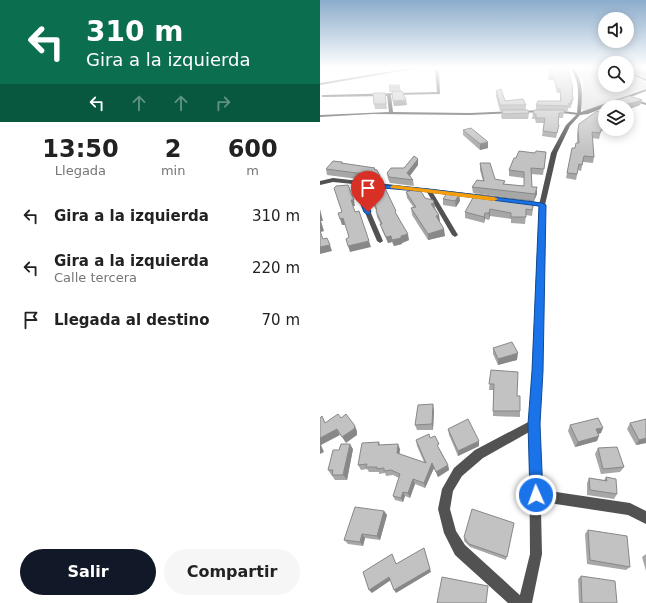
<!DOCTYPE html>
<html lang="es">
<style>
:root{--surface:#fff;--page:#f6f6f6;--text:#222;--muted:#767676;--accent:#111827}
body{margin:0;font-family:"DejaVu Sans",sans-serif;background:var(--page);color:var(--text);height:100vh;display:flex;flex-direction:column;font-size:15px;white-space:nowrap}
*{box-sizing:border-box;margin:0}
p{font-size:13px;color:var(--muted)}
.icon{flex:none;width:22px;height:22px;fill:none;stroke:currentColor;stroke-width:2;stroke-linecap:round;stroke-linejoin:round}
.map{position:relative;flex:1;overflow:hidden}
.drawer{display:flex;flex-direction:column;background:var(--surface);width:320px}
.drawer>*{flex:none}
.top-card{background:#0b6e4f;color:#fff;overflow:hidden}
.fabs{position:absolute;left:278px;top:12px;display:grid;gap:8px}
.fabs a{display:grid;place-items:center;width:36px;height:36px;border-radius:50%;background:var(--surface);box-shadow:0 2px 10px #0003;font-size:20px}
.pin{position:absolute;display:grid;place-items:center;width:34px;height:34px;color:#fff;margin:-41px -17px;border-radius:50% 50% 50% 0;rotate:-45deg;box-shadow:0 0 4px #0007}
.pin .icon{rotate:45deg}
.me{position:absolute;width:44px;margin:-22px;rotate:358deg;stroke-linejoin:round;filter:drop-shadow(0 0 3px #0008)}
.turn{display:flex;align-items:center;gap:14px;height:84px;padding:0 20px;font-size:18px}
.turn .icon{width:52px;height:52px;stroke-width:2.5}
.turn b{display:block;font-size:28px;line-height:34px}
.lanes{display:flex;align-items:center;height:38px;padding:0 20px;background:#0003;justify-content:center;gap:20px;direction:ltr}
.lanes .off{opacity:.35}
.eta{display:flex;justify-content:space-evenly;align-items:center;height:68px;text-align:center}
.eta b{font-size:24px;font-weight:600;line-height:28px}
.action{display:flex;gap:8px;margin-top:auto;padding:8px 20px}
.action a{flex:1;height:46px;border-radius:24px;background:var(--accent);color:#fff;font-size:16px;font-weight:600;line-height:46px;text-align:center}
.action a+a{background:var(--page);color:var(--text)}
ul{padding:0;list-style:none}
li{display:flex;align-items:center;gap:12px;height:52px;padding:0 20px}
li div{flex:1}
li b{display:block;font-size:15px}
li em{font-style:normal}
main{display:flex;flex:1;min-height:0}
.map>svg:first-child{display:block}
.green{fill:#d9d9d9}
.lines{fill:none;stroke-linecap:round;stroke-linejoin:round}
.minor{fill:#525252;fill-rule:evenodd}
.tertiary{fill:#525252;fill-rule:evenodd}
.wall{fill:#a7a7a7}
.shaded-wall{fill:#888}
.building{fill:#c2c2c2;stroke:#888}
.route{fill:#1a73e8;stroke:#114b97}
.slow{fill:#f59e0b}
</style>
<main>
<section class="drawer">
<div class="top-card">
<div class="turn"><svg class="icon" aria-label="left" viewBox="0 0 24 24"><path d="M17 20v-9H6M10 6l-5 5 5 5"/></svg><div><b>310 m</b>Gira a la izquierda</div></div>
<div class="lanes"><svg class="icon" aria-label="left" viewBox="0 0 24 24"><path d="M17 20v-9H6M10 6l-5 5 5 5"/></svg><svg class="icon off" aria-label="ahead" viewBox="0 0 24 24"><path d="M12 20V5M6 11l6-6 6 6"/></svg><svg class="icon off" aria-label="ahead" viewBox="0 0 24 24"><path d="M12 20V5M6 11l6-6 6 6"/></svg><svg class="icon off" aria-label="right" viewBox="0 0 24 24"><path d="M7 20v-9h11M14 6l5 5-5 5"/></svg></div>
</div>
<div class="eta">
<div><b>13:50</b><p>Llegada</p></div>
<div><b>2</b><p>min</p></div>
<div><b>600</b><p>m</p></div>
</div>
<ul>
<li><svg class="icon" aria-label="left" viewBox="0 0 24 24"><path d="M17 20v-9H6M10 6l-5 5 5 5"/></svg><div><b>Gira a la izquierda</b></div><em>310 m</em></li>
<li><svg class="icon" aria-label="left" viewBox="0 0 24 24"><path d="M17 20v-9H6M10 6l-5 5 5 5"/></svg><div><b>Gira a la izquierda</b><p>Calle tercera</p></div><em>220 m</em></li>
<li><svg class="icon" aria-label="arrive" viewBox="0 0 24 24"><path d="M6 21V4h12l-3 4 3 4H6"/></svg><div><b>Llegada al destino</b></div><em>70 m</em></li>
</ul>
<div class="action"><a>Salir</a><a>Compartir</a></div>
</section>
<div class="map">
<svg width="326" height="603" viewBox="0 0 326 603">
<rect width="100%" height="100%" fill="#fff"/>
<!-- green -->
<path class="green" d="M254 68H285V85H307V73L326 82V88L263 112C258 94 270 85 254 68Z"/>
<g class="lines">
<!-- minor -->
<path class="minor" d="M90 68H99L0 85V83Z
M117 70 119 71 120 94 71 95 73 112 150 113 223 110 225 111 223 112 150 115 53 114 0 117V115L69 112 67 96 3 97 1 96 3 95 117 92 115 71Z
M311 98 326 103V105L310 100Z
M235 110 259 113 261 114 259 115 233 112V111Z
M13 178 164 195 167 197 164 199 113 193 138 235 135 237 132 235 107 192 39 185 63 241 60 243 57 241 33 184 13 182 0 185V181Z
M203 200 222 203 225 205 222 207 201 203V201Z
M214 419 218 421 219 424 218 427 163 458 142 476 133 491 130 509 136 531 145 545 203 598 205 603H188L135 555 124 533 118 509 122 489 134 468 155 450Z
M216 489 310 503 326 511V524L308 515 216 501 212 499 210 495 212 491Z"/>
<!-- tertiary -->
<path class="tertiary" d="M250 68H254C264 82 262 96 261 112L326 89V91L268 114 260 115 250 126 237 153 225 205 222 371 219 424 222 554 212 603H198L210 554 209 424 212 371 219 205 231 153 246 125 257 114C258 97 261 83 250 68Z
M307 71 326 79V81L307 73Z"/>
</g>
<!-- wall -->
<path class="wall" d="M225 68H248L253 89 252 94 253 100 252 105H251V108H248V111H244L243 118H238V125H239L236 138 222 136 224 123H216L215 119H212L213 114 216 110V105L240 101V93H237L234 80H228L230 72Z
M307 68H326V78L307 71Z
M69 87H80L81 91 87 105 74 106 72 92H69Z
M176 91 185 101 206 105V110L209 113 208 119H182L181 116 182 111H180L176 96Z
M65 93 67 109H55L54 104Z
M297 100H322L320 105 307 110V107H298V106L295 105Z
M285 114V129H288L287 131H281L279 139 272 138 274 157 273 163 263 162 261 171 258 170 256 180 246 178 247 173 255 148 257 143V134L258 129Z
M143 130 168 148 160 150 143 135Z
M226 152 223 175 211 174 212 187 217 194 214 201 153 193 152 187 163 181 160 170V163L175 179 185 181 184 184 204 186V178L189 176V170L196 158Z
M98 159V165L90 176 93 180 94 186 70 183 68 179 67 173 84 168Z
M22 162 23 163 60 176 61 182 7 175 6 169Z
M51 184 77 215 89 240 82 243V244L74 246 72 242 68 243 62 230 61 225 57 217 56 211 50 195 49 189H52Z
M86 192 105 198 114 203 115 208 119 215V221L125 236 108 240 92 215 91 208H94L87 198Z
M139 195 140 201 136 207 123 205V199Z
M214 201 212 216 206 215 205 224 191 223V219L170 216 169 220 165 219 164 223 145 218V212Z
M173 348 197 360 178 365 173 354Z
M171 370 197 396 200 411V417L173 416V390H169Z
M114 410 113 430H97L95 425Z
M310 423 326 443 316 445 307 429Z
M250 425 281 433 278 434 277 441 255 447 248 431Z
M128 429 159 446 138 456 129 435Z
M110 438 120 450 128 465 129 470 118 477 114 468 105 488 95 484 90 498 85 496 83 502 75 500 73 496 79 478 73 475 66 476 65 473 59 474V472H49L47 469 41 470 38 465 59 442 60 445 80 449 79 454 104 462 97 446 96 440Z
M278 448 304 467 300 472 281 474 275 454Z
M33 449 27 480H15L8 470Z
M286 477 297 494 294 499 267 495V483L269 478 284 480Z
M64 511 67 515 60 540 45 538 43 546 28 544 24 540Z
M194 523 186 560 150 547 144 541V537Z
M268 530 310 567 306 570 267 564 265 534Z
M326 554V571L322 557Z
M261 576 297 603H259L258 579Z"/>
<!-- shaded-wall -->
<path class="shaded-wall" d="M86 100 87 105 74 106 73 101Z
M322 100 320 105 307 110 308 104Z
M168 142V148L160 150V144Z
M98 159V165L88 178 87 173Z
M217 187V194L214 201 215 194Z
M139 195 140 201 136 207 135 201Z
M31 200H34L35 206H33Z
M114 203 115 209 111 204Z
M0 209 3 221H1L4 231 1 232 0 231Z
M170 209V216L169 220V213Z
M165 213V219L164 223V217Z
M119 215 120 221 116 222V216Z
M23 218 25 225H22L20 219Z
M124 229 125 236 108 240V234Z
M88 234 89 240 82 243V244L74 246 72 240Z
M71 236 72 242 68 243 66 237Z
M49 241 51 247 30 252 28 246Z
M10 245 12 251 0 254V247Z
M198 353 197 360 178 365V359Z
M113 404 114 410 113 430 112 424Z
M35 426 37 431V435L26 443 22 437Z
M283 428 281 433 274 435 276 429Z
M17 429 20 435 1 445 4 452 0 454V438Z
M279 436 277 441 255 447 258 442Z
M326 438V443L316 445 319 440Z
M159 441V446L138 456V451Z
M30 444 33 449 27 480 23 475Z
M78 444 80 449 79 458 77 453Z
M112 463 114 468 105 488 104 483Z
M128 465 129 470 118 477 116 472Z
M93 479 95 484 90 498 88 493Z
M83 492 85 496 83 502 81 498Z
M64 511 67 515 60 540 57 536Z
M42 534 45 538 43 546 40 542Z
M104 548 111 572 76 593 74 590Z
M69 577 71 580 52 593 49 590Z"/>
<!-- building -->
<path class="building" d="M230 68H248L253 89H252L253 100H251V104L249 103V106L216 105 218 101H241L240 89H237L234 76 229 75Z
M313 68H326V73Z
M70 85H79L80 87H69Z
M181 89 185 101 203 99 206 105H180L176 91Z
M82 91 86 100 73 101 72 92Z
M53 93H65L66 104H54Z
M310 96 322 100 308 104 299 102 301 101 297 100Z
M182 110H208L209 113 183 114Z
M214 110H244V113H239L238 125H239L237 133 223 131 225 118H216V114H213Z
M277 111 285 114V126L283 125 280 133 272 132 274 157 264 156 262 165 259 164 257 174 247 173 252 148H255L256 143H259L258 129 259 124Z
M151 128 168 142 160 144 143 130Z
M199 151 215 153 216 151 226 152 224 169 211 168 212 187H217L215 194 152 187 157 180 164 181 160 163H170L175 179 185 181 183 184 204 186V172L189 170 194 158H196Z
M94 156 98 159 87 173 93 180 69 177 67 173 71 168H84Z
M13 161 22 162 21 163 55 168 54 169 57 170 60 176 6 169Z
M51 184H63L76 211 75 212 88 234 81 236V238L72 240 71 236 66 237 60 224H62L56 211 57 210 49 189 53 188Z
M28 185 34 200H31L35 212 39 211 49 241 28 246 26 239 29 237 23 218 20 219 18 213 22 212 14 188 16 186Z
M99 188 105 198 113 200 114 203 111 204 119 215 116 216 124 229 108 234 91 208 96 207 86 192Z
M127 193 139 195 135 201 123 199Z
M155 194 214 201 212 210 206 209V217H191V213L170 209 169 213H165L164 217 145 212Z
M0 231 3 239 7 238 10 245 0 247Z
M192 342 198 353 178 359 173 348Z
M171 370 198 372 197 396H200V411H173L174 384H169Z
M113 404 112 424 95 425 98 405Z
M18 414 21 418 26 414 35 426 34 429 22 437 17 429 0 438V418L2 416 5 423Z
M278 418 283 428 276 429 279 436 258 442 250 425Z
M148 419 159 441 138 451 128 429Z
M326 419V438L319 440 310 423Z
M109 434 110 438 115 436 119 444 117 445 128 465 116 472 112 463 104 483 93 479 88 493 83 492 81 498 73 496 80 474 71 470 64 471V468L57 469V467H46L47 464 38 465 42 443 59 442 58 445 78 444 77 453 106 463 96 440Z
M21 444H30L23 475H12L13 470H8L13 450H19Z
M297 447 304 467 283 469 278 448Z
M286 477 296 479 297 494 270 490 269 478 287 481Z
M35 507 64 511 57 536 42 534 40 542 24 540Z
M152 509 194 523 187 557 149 544 144 537Z
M268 530 307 536 310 567 270 560Z
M104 548 110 569 74 590 69 577 49 590 43 572 72 554 76 564Z
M261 576 295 581 297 603H262Z
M122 577 168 586 166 603H117Z"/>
<!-- sky -->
<linearGradient id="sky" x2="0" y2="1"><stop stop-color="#8baccb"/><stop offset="0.44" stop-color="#fff"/><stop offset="1" stop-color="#fff" stop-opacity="0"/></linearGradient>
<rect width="326" height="153" fill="url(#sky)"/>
<!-- route -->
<path class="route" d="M34 182 109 189 222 203 226 205 223 371 220 424 223 495 221 500 216 501 212 500 210 495 208 424 212 371 219 206 109 192 40 186 51 212 48 215 44 212 33 184Z"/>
<!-- slow -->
<path class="slow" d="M73 185 174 197 178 199 174 201 71 188 70 187Z"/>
</svg>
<div class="fabs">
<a><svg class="icon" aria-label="sound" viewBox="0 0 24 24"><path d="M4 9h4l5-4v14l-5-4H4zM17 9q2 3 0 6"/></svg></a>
<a><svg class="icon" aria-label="search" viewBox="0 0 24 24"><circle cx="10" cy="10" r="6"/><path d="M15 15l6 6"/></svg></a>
<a><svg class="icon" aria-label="layers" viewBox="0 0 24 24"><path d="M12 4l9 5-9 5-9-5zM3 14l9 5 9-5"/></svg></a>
</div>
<div class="pin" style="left:48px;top:212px;background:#d93025"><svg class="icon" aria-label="arrive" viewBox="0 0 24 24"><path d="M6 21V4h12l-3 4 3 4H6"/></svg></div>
<svg class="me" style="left:216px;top:495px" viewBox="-20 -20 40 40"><circle r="17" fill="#1a73e8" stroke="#fff" stroke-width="3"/><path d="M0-11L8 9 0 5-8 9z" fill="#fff"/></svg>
</div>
</main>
